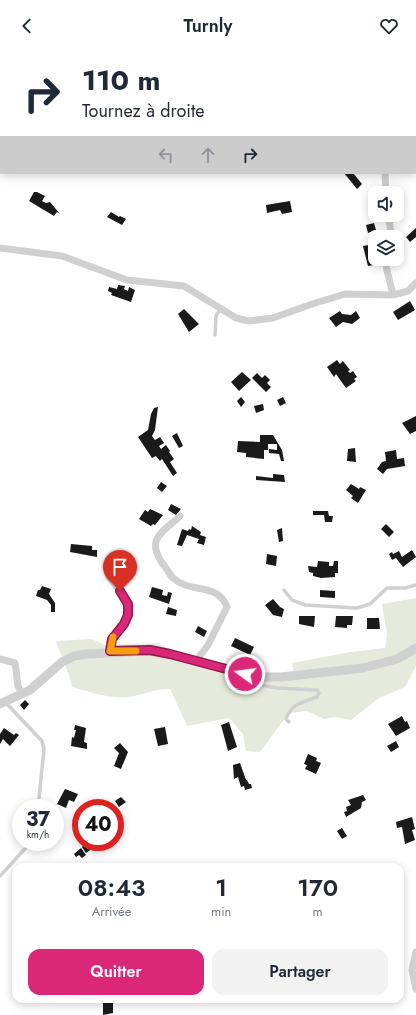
<!DOCTYPE html>
<html lang="fr">
<meta charset="utf-8">
<style>
:root{--surface:#fff;--page:#f2f2f3;--text:#1f2937;--muted:#747a83;--accent:#db2777}
body{margin:0;font-family:Jost,sans-serif;background:var(--page);color:var(--text);height:100vh;display:flex;flex-direction:column;font-size:15px;white-space:nowrap}
*{box-sizing:border-box;margin:0}
p{font-size:13px;color:var(--muted)}
.icon{flex:none;width:22px;height:22px;fill:none;stroke:currentColor;stroke-width:2;stroke-linecap:round;stroke-linejoin:round}
.map{position:relative;flex:1;overflow:hidden}
.sheet{position:absolute;left:12px;top:811px;width:392px;height:140px;display:flex;flex-direction:column;background:var(--surface);border-radius:12px;box-shadow:0 2px 10px #0003}
.sheet>*{flex:none}
.banner{position:absolute;left:0px;top:0px;width:416px;height:122px;box-shadow:0 2px 10px #0003;background:#fff;color:var(--text);overflow:hidden}
.fabs{position:absolute;left:368px;top:134px;display:grid;gap:8px}
.fabs a{display:grid;place-items:center;width:36px;height:36px;border-radius:8px;background:var(--surface);box-shadow:0 2px 10px #0003;font-size:20px}
.speed{position:absolute;left:12px;top:747px;display:flex;gap:8px;font-size:20px;font-weight:700;text-align:center}
.speed>*{display:grid;place-content:center;width:52px;height:52px;border-radius:50%;background:var(--surface);box-shadow:0 2px 10px #0003;line-height:1}
.speed small{font-size:10px;font-weight:400}
.speed .limit{border:6px solid #d22;background:#fff;color:#111}
.pin{position:absolute;display:grid;place-items:center;width:34px;height:34px;color:#fff;margin:-41px -17px;border-radius:50% 50% 50% 0;rotate:-45deg;box-shadow:0 0 4px #0007}
.pin .icon{rotate:45deg}
.me{position:absolute;width:44px;margin:-22px;rotate:284deg;stroke-linejoin:round;filter:drop-shadow(0 0 3px #0008)}
.turn{display:flex;align-items:center;gap:14px;height:84px;padding:0 16px;font-size:18px}
.turn .icon{width:52px;height:52px;stroke-width:2.5}
.turn b{display:block;font-size:28px;line-height:34px}
.lanes{display:flex;align-items:center;height:38px;padding:0 16px;background:#0003;justify-content:center;gap:20px;direction:ltr}
.lanes .off{opacity:.35}
.eta{display:flex;justify-content:space-evenly;align-items:center;height:68px;text-align:center}
.eta b{font-size:24px;font-weight:600;line-height:28px}
.cta{display:flex;gap:8px;margin-top:auto;padding:8px 16px}
.cta a{flex:1;height:46px;border-radius:12px;background:var(--accent);color:#fff;font-size:16px;font-weight:600;line-height:46px;text-align:center}
.cta a+a{background:var(--page);color:var(--text)}
header{display:flex;justify-content:space-between;align-items:center;height:52px;padding:0 16px;background:var(--surface);font-size:18px;font-weight:600}
.map>svg:first-child{display:block}
.green{fill:#e5eadc}
.building{fill:#1a1a1a}
.lines{fill:none;stroke-linecap:round;stroke-linejoin:round}
.service{stroke:#d0d0d0;stroke-width:3.5}
.minor{stroke:#d0d0d0;stroke-width:7}
.tertiary{stroke:#d0d0d0;stroke-width:9}
.route-casing{stroke:#8e194d;stroke-width:10}
.route{stroke:#db2777;stroke-width:7}
.slow{stroke:#f59e0b;stroke-width:7}
</style>
<header><svg class="icon" aria-label="back" viewBox="0 0 24 24"><path d="M15 5l-7 7 7 7"/></svg>Turnly<svg class="icon" aria-label="heart" viewBox="0 0 24 24"><path d="M12 20l-8-8c-3-5 5-10 8-4 3-6 11-1 8 4z"/></svg></header>
<div class="map">
<svg width="416" height="963" viewBox="0 0 416 963">
<rect width="100%" height="100%" fill="#fff"/>
<!-- green -->
<path class="green" d="M416 546V614L405 635 379 646 351 668 335 665 324 667 307 659 289 661 260 700 246 699 243 682 229 666 187 674 170 637C154 637 148 641 134 644 112 648 93 641 72 635 69 619 61 605 56 589L92 587 105 593 158 591 192 611 267 628H294L292 611 350 600 385 596 387 583 382 552Z"/>
<!-- building -->
<path class="building" d="M344 121H353L362 132 357 137Z
M34 140H37L45 144 42 149 46 151 50 150 60 162 57 160 54 164 29 149Z
M290 149 292 160 282 162 280 158 267 161 266 153Z
M111 160 119 165 120 164 126 167 122 173 107 165Z
M374 171 376 178 368 181 366 173Z
M416 176V185L410 190 406 185Z
M369 193 370 198 373 197 375 204 372 205 374 213 368 214 363 194Z
M118 233 125 234 124 237 128 239 129 235 135 238 131 250 111 243 112 241 108 239 109 235 117 237Z
M410 249 415 258 398 268 393 260Z
M184 257 199 272 189 280 178 262Z
M340 259 342 262 351 263 356 259 360 266 352 272 343 270 336 275 329 266Z
M337 308 340 312 343 309 350 318 348 319 350 321 353 319 357 325 354 327 356 329 346 336 336 322 334 325 327 315Z
M242 320 251 328 239 339 231 330Z
M257 321 262 326 265 323 270 328 267 331 271 335 266 340 252 326Z
M241 345 245 350 241 355 237 349Z
M283 345 286 351 280 354 277 348Z
M263 352 264 358 256 361 254 354Z
M158 355 155 378 152 384 155 388 160 385 164 391 159 394 161 397 166 393 170 399 169 400 174 407 170 410 177 421 173 424 162 407 160 409 156 404 152 406 138 385 148 378 151 362 154 356Z
M416 364V379L410 382 402 371Z
M177 381 183 394 179 396 172 384Z
M260 383H273L282 398 284 409H281L279 402 269 401V397L277 398V392H268V398H264V407L246 405V401L237 400 238 389 260 390Z
M355 396 356 410 347 409 348 397Z
M396 398 397 407 404 406 405 414 387 417 383 422 377 417 382 410 386 409 385 400Z
M273 422 284 423 285 430 256 428V424L273 426Z
M161 430 167 434 162 440 157 436Z
M351 432 359 437 360 435 366 438 358 451 351 446 353 444 346 438Z
M171 452 181 457 176 463 168 458Z
M150 457 163 463 155 473 153 472 151 474 139 467 145 458 148 460Z
M313 459H328L329 464H333L332 470H325L324 463H313Z
M386 472 394 480 389 485 381 477Z
M192 474 201 480 200 483 206 485 204 493 197 491 199 487 187 483 182 494 177 493 182 477 188 479 189 477 191 478Z
M282 476 283 489 279 490 277 478Z
M71 492 92 494V498H97V505L70 500Z
M412 498 416 505 403 515 396 506 392 508 389 502 392 500 393 502 399 499 402 505Z
M267 502 277 504 276 514 266 512Z
M318 509 329 510V514H333L334 509H338V521H335V525L321 526 313 524V521L309 520 308 514 317 515Z
M42 534 51 537 49 542 55 551V560H51V553L47 548 36 544 38 538H40Z
M152 535 163 538 162 543 167 544 168 540 172 541 169 552 149 545Z
M320 538 335 539V546L320 545Z
M273 547 280 555 284 557 282 565 273 563 265 553Z
M168 555 177 558 176 564 166 562Z
M299 564H315L314 575 299 572Z
M336 564H353L352 573H347V576L335 575Z
M367 566H379L380 577H367Z
M198 574 207 579 204 585 195 580Z
M235 586 254 595 250 603 231 594Z
M25 648 29 652 24 658 20 653Z
M402 664 405 670 407 669 410 676 396 684 388 672Z
M229 670 237 695 228 699 221 673Z
M75 673 86 676 84 690 87 691V697L71 694 72 685 74 686 76 678H74Z
M165 675 168 692 158 694 154 677Z
M4 676 14 683 16 681 19 683 10 694 3 687 0 692V682Z
M396 689 399 695 391 700 387 694Z
M120 691 128 700 121 717 114 714 119 701 114 696Z
M308 702 317 706 316 709 321 711 316 722 305 717 307 713 304 712Z
M240 711 246 728H247L249 732H251L252 736 245 738 244 734 241 735 238 725 234 727 233 713Z
M65 737 78 742 74 750 69 748 66 756 57 752Z
M363 743 366 748 362 750 361 756 346 765 344 760 347 759 346 755 351 753 348 748Z
M121 745 126 750 119 755 115 749Z
M412 765 415 777 412 778 415 788 405 792 402 775 397 776 396 770Z
M342 776 347 784 342 787 337 779Z
M86 790H102L86 801 82 795Z
M81 796 86 803 82 806 79 803 76 805 74 802Z
M103 947H110L111 949H113V961L103 963Z"/>
<g class="lines">
<!-- service -->
<path class="service" d="M9 0 10 1
M215 283 216 264 221 256
M284 538 292 548 305 553 357 556 370 552 387 536H405L416 533
M258 626 261 633 276 636 317 638 319 641 317 645C303 650 291 652 286 667L289 670
M6 651 42 689 44 697 38 756
M0 824 31 790"/>
<!-- minor -->
<path class="minor" d="M402 1V0
M385 121 386 141
M389 163 391 185
M0 196 62 204 127 228 184 234 236 266 249 269 273 266 312 252 345 242 393 243 408 239 416 231
M387 207 386 214 393 243
M180 464C162 481 146 486 162 511 166 515 169 522 173 526 190 542 218 530 227 555L208 593 196 609
M109 525C120 538 135 554 124 572 117 586 113 581 110 599
M0 607 15 611 18 634 22 642
M416 900 412 918 416 937"/>
<!-- tertiary -->
<path class="tertiary" d="M0 652 30 638 62 610 74 604 86 602 150 599 170 602 257 625H281L363 616 397 607 416 596"/>
</g>
<g class="lines">
<defs>
<path id="route" d="M120 539 128 552V563L124 572 112 587 110 599 150 598 170 602 245 622"/>
</defs>
<!-- route casing -->
<use href="#route" class="route-casing"/>
<!-- route -->
<use href="#route" class="route"/>
<!-- slow -->
<path class="slow" d="M113 585 110 599H136"/>
</g>
</svg>
<div class="fabs">
<a><svg class="icon" aria-label="sound" viewBox="0 0 24 24"><path d="M4 9h4l5-4v14l-5-4H4zM17 9q2 3 0 6"/></svg></a>
<a><svg class="icon" aria-label="layers" viewBox="0 0 24 24"><path d="M12 4l9 5-9 5-9-5zM3 14l9 5 9-5"/></svg></a>
</div>
<div class="speed"><div>37<small>km/h</small></div><div class="limit">40</div></div>
<div class="pin" style="left:120px;top:539px;background:#d93025"><svg class="icon" aria-label="arrive" viewBox="0 0 24 24"><path d="M6 21V4h12l-3 4 3 4H6"/></svg></div>
<svg class="me" style="left:245px;top:622px" viewBox="-20 -20 40 40"><circle r="17" fill="#db2777" stroke="#fff" stroke-width="3"/><path d="M0-11L8 9 0 5-8 9z" fill="#fff"/></svg>
<div class="banner">
<div class="turn"><svg class="icon" aria-label="right" viewBox="0 0 24 24"><path d="M7 20v-9h11M14 6l5 5-5 5"/></svg><div><b>110 m</b>Tournez à droite</div></div>
<div class="lanes"><svg class="icon off" aria-label="left" viewBox="0 0 24 24"><path d="M17 20v-9H6M10 6l-5 5 5 5"/></svg><svg class="icon off" aria-label="ahead" viewBox="0 0 24 24"><path d="M12 20V5M6 11l6-6 6 6"/></svg><svg class="icon" aria-label="right" viewBox="0 0 24 24"><path d="M7 20v-9h11M14 6l5 5-5 5"/></svg></div>
</div>
<section class="sheet">
<div class="eta">
<div><b>08:43</b><p>Arrivée</p></div>
<div><b>1</b><p>min</p></div>
<div><b>170</b><p>m</p></div>
</div>
<div class="cta"><a>Quitter</a><a>Partager</a></div>
</section>
</div>
